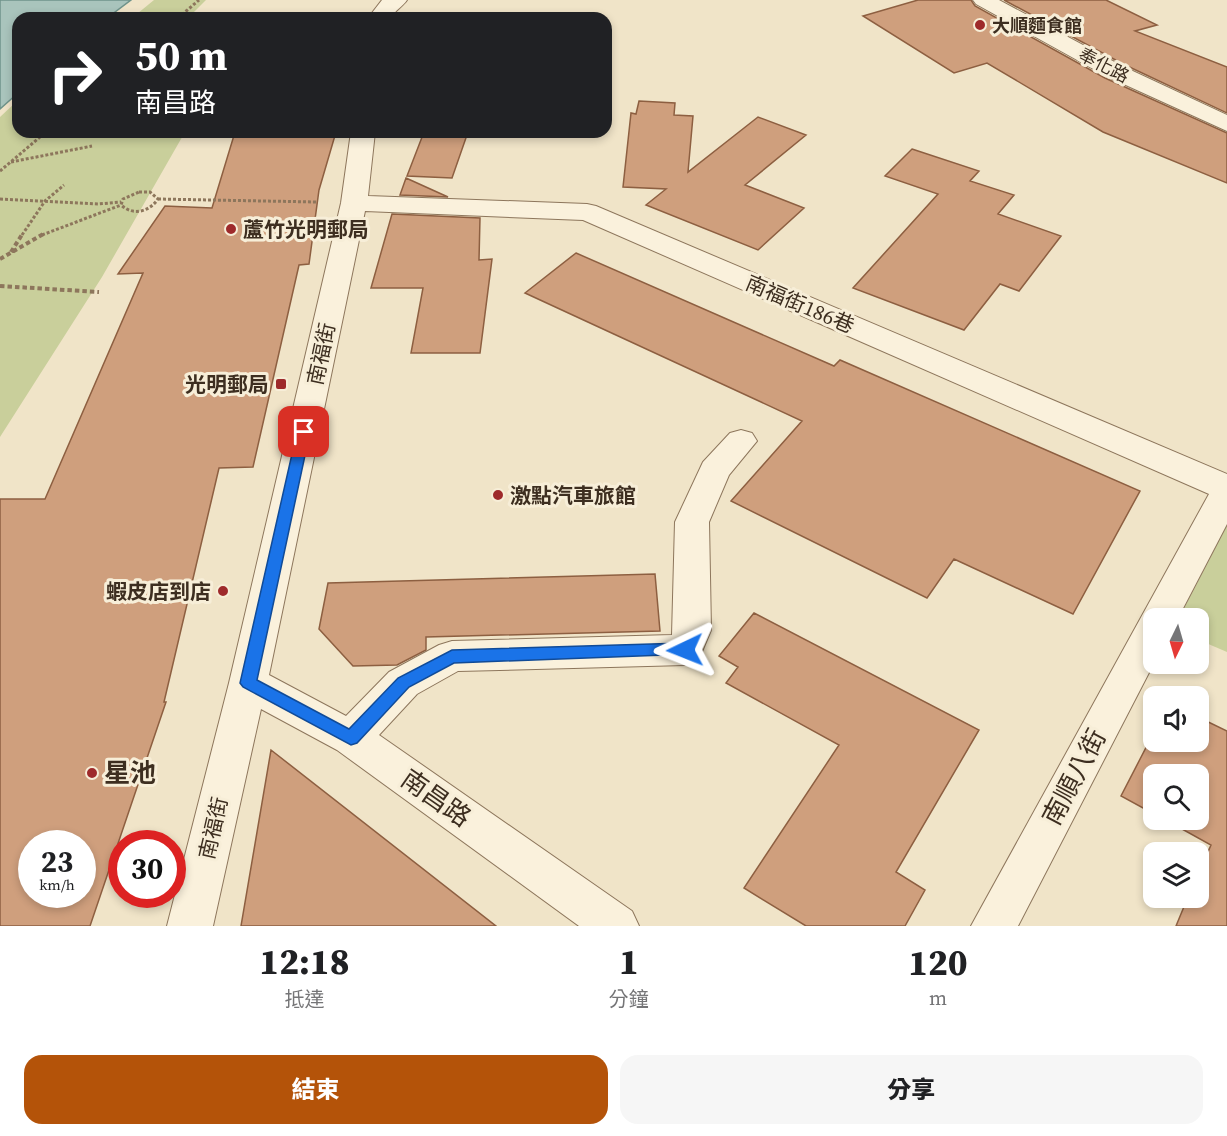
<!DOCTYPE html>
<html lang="zh-TW">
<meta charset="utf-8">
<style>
:root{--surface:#fff;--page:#f6f6f6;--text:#202124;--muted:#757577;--accent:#b45309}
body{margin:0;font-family:"Source Serif 4","Noto Sans TC",serif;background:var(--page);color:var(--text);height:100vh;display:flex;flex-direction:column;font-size:22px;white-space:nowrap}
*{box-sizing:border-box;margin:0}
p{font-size:20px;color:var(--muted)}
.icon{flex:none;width:33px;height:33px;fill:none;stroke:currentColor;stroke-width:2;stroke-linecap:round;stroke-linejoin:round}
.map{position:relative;height:926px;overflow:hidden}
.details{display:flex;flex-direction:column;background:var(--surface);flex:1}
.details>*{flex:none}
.guide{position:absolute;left:12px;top:12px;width:600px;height:126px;border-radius:18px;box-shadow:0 3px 9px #0003;background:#202124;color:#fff;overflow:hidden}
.needle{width:39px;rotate:185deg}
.controls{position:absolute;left:1143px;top:608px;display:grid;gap:12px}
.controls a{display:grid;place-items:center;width:66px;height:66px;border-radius:12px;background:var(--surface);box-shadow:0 3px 9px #0003;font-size:30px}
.speed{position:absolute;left:18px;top:830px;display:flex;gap:12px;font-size:30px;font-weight:700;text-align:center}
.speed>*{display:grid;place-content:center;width:78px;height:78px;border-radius:50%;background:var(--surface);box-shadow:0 3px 9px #0003;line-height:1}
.speed small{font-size:15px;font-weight:400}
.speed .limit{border:9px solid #d22;background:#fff;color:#111}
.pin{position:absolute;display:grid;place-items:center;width:51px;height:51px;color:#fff;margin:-26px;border-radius:12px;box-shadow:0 3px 9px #0006}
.me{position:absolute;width:66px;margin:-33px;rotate:268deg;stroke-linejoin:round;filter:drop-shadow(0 0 4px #0008)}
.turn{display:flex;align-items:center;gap:21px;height:126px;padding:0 24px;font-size:27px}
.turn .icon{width:78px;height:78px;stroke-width:2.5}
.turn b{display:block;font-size:42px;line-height:51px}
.eta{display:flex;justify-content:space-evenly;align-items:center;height:102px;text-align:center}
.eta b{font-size:36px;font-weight:800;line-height:42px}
.cta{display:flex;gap:12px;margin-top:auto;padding:12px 24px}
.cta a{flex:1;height:69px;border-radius:18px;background:var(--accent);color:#fff;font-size:24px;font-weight:800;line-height:69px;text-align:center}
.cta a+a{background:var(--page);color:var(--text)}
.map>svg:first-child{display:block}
.green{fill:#c9cf9b}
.water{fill:#a9c4bc;stroke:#6f938a;stroke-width:1.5}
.building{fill:#cf9f7d;stroke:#8d5f41;stroke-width:1.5;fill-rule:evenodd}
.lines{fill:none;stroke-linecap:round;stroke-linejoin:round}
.minor-casing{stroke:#8d765c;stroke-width:2}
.path-far1{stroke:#8d765c;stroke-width:3;stroke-dasharray:3 2;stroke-linecap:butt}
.path{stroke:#8d765c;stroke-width:4;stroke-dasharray:4.5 3;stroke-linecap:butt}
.minor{fill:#faf1dc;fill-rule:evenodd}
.route{fill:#1a73e8;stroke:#114b97;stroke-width:1.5}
.poi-dot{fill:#9e2a2b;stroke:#f7eed8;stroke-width:2}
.labels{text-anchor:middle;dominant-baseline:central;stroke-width:6;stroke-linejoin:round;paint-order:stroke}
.far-poi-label{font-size:18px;font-weight:bold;fill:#3d2e20;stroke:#f7eed8;text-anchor:start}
.far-street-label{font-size:18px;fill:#3d2e20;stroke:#f7eed8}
.poi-label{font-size:21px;font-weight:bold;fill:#3d2e20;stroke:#f7eed8;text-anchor:start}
.street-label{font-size:21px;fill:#3d2e20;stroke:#f7eed8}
.near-poi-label{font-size:26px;font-weight:bold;fill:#3d2e20;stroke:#f7eed8;text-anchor:start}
.near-street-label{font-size:26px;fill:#3d2e20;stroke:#f7eed8}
</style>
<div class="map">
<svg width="1227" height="926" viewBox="0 0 1227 926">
<rect width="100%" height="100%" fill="#f0e4c8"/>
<!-- green -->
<path class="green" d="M154 0H206L188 18H132Z
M16 102H18V132H185L102 277 0 437V117Z
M1227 525V652L1199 640 1198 618H1179Z"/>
<!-- water -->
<path class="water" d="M0 0H131L107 18H18V93L0 109Z"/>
<!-- building -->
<path class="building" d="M918 0H971L975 6 1105 78 1227 133V183L1103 132 987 63 954 73 863 16Z
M1004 0H1106L1157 25 1135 31 1227 67V113L1123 64Z
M639 101 675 103 674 115 693 116 688 172 758 117 806 135 745 185 804 208 758 250 646 205 666 189 623 187 631 113 636 114Z
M235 132H336L319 190 309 264 299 265 253 467 219 468 164 702H166L90 926H0V499H45L143 273 118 274 165 206 212 208ZM32 843H82V894H32Z
M424 132H468L452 178 407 176Z
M912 149 979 171 970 181 1014 195 998 214 1061 236 1019 291 1000 284 964 330 853 288 938 194 885 176Z
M406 178 448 197 400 195Z
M392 214 480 218 479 260 492 259 480 353H411L423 288H371Z
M576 253 834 366 840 360 1140 491 1073 614 954 559 927 598 731 501 802 421 525 293Z
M655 574 660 631 426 637V650L397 665 353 666 319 629 328 583Z
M754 613 979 730 896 872 925 890 905 926H806L744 888 839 745 726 683 738 667 719 656Z
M1198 717 1227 731V926H1176L1188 897H1198V874L1211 845 1164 819H1198V774H1154V814L1121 796 1154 732V741H1198Z
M271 750 496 926H241Z"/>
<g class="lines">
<defs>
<path id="minor" d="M382 0H407C403 6 396 10 390 18H368Z
M973 0H999L1122 66 1227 115V131L1106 76 976 4Z
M351 132H375L368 196 587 204 596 206 1227 474V524L1178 618H1154V663L1018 926H971L1209 494 583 220 365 211 269 675 346 716 389 672 439 645 452 641 672 635 675 522 703 462 730 433 741 430 752 433 757 441 729 475 709 522 711 630 698 661 685 665 458 671 417 694 379 735 632 911 639 926H579L337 750 261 709 213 926H167L229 683 341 203Z"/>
</defs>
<!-- minor casing -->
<use href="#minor" class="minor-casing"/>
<!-- path-far1 -->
<path class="path-far1" d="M178 18 199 0
M11 162 92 146
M0 171 46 132
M139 192H150L158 199C149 212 133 216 121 205L123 199Z
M0 199 98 204 121 202
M158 199 317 202
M22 235 45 201 64 185
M42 235 121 205"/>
<!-- path -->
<path class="path" d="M11 252 23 233
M0 259 45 233
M0 286 99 292"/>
<!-- minor -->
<use href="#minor" class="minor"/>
</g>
<!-- route -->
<path class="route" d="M304 427 310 432 257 680 349 729 398 678 452 650 685 643 691 645 693 650 691 654 454 663 409 687 357 743 351 745 243 687 240 683 297 432Z"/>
<!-- markers -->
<g class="poi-dot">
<circle cx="980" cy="25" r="6"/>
<circle cx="231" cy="229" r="6"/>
<rect x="275" y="378" width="12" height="12" rx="3"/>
<circle cx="498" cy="495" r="6"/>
<circle cx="223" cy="591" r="6"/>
<circle cx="92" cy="773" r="6"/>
</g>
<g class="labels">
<!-- far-poi labels -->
<g class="far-poi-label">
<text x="992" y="25">大順麵食館</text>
</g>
<!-- far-street labels -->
<g class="far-street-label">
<text transform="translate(1104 65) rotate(27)">奉化路</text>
</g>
<!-- poi labels -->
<g class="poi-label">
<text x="243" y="229">蘆竹光明郵局</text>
<text x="269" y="384" text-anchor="end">光明郵局</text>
<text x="510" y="495">激點汽車旅館</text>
<text x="211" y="591" text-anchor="end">蝦皮店到店</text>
</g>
<!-- street labels -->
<g class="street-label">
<text transform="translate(800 304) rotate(23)">南福街186巷</text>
<text transform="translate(321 354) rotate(-78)">南福街</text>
<text transform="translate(213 828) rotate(-77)">南福街</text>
</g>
<!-- near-poi labels -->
<g class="near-poi-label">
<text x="104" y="773">星池</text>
</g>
<!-- near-street labels -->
<g class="near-street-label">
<text transform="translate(1074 777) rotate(-62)">南順八街</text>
<text transform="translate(436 798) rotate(35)">南昌路</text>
</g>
</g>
</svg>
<div class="controls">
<a><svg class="needle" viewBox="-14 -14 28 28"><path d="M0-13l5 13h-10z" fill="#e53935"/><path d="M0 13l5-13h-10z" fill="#757577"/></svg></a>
<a><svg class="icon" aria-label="sound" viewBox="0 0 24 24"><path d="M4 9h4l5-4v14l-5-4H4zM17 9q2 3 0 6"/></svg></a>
<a><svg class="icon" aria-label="search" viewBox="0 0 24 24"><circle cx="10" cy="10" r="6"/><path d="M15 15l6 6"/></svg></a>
<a><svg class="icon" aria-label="layers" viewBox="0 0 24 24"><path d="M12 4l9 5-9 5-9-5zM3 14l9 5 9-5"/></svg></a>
</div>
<div class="speed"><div>23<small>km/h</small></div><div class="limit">30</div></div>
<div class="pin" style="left:304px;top:432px;background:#d93025"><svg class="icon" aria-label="arrive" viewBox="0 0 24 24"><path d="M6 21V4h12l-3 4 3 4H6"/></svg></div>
<svg class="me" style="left:685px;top:650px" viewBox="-20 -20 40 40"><path d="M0-17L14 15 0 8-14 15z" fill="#1a73e8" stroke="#fff" stroke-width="4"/></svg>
<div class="guide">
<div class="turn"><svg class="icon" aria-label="right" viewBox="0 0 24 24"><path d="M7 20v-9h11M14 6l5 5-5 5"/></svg><div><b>50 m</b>南昌路</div></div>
</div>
</div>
<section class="details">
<div class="eta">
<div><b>12:18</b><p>抵達</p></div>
<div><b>1</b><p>分鐘</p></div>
<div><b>120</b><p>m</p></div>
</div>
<div class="cta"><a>結束</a><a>分享</a></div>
</section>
